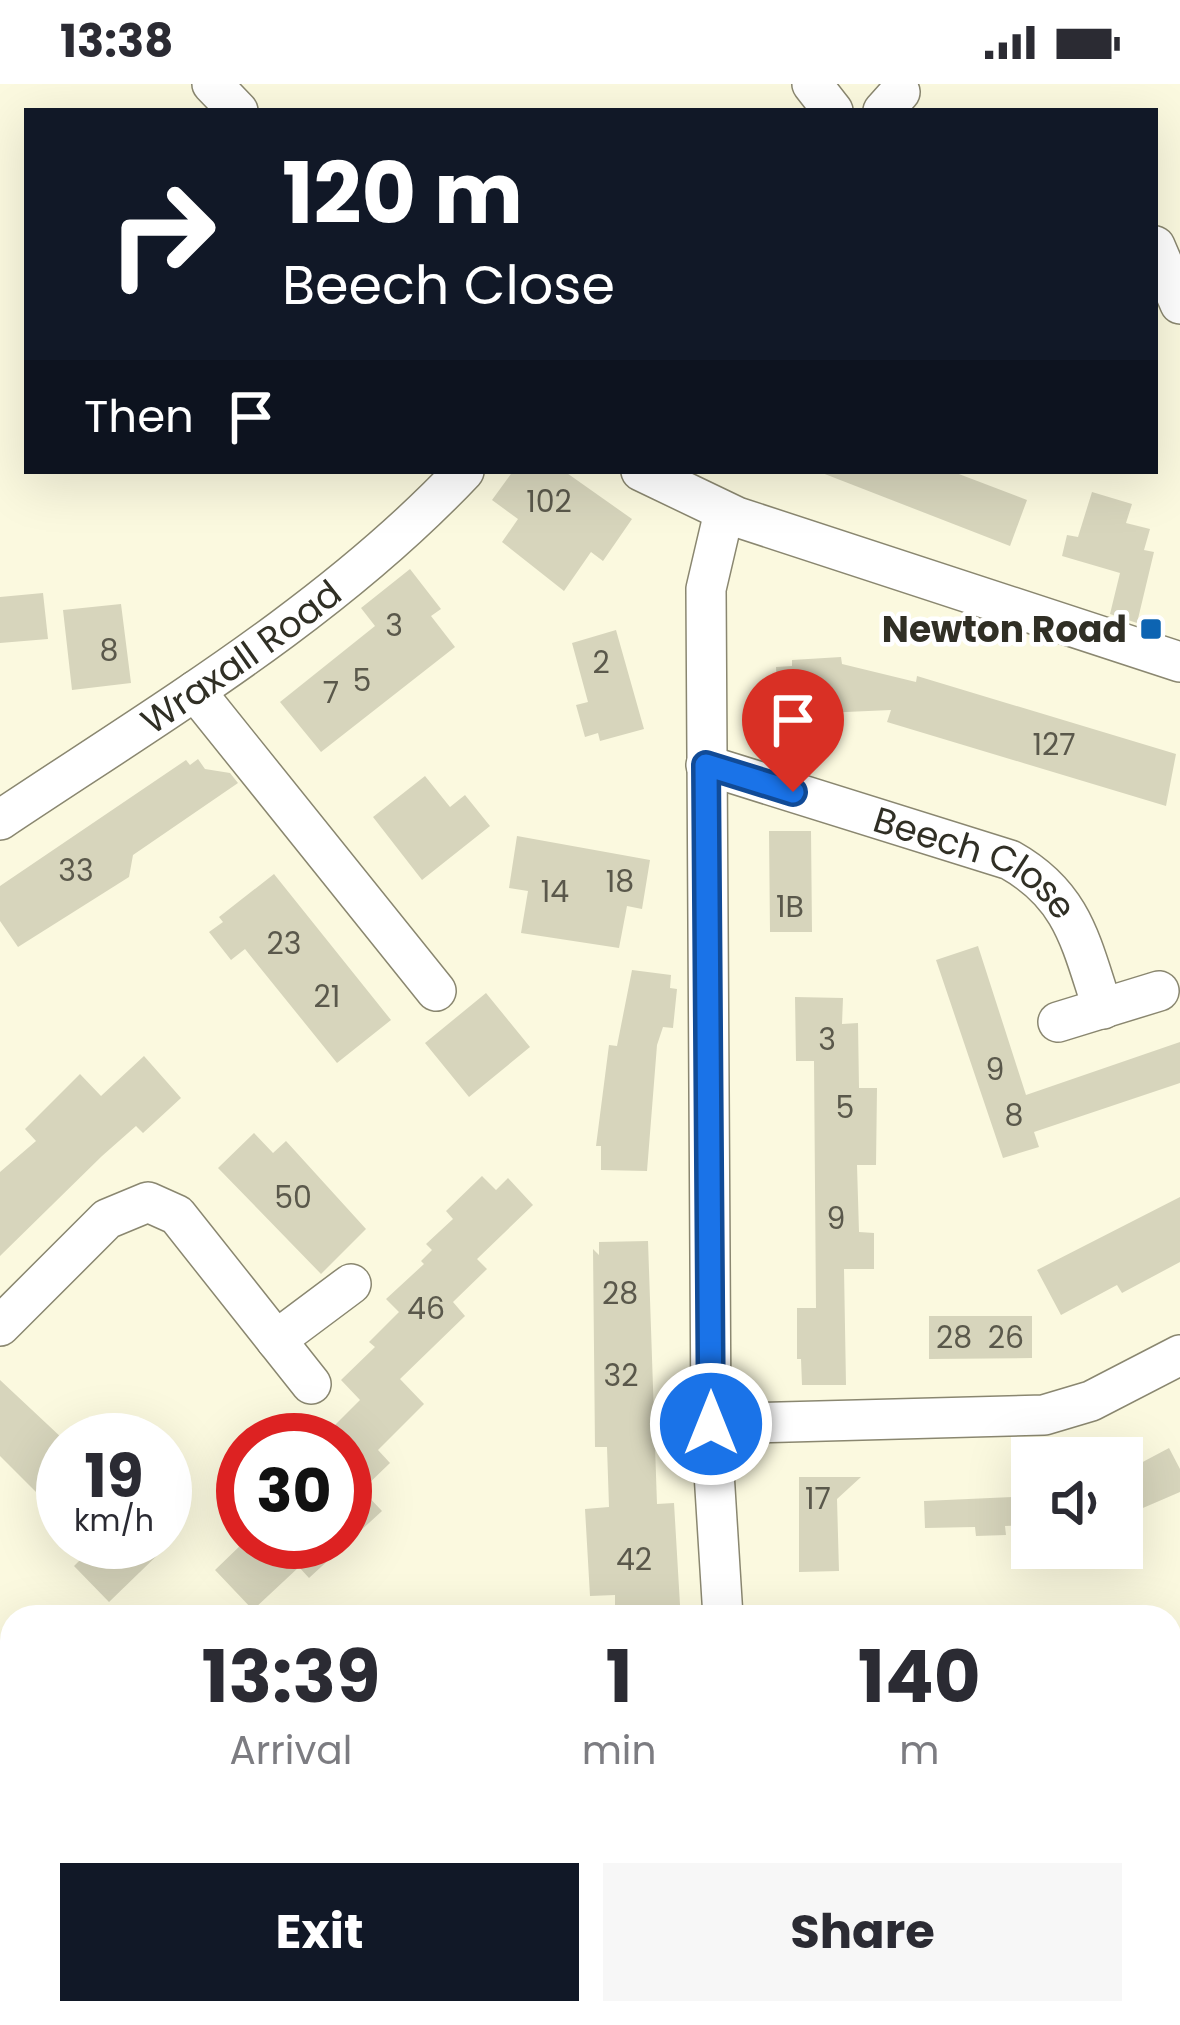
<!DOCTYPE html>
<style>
:root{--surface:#fff;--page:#f7f7f7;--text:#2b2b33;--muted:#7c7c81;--accent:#111827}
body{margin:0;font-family:Poppins,sans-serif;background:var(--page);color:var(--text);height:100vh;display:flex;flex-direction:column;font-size:45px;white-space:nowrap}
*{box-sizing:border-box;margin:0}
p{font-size:39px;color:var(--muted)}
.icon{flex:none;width:66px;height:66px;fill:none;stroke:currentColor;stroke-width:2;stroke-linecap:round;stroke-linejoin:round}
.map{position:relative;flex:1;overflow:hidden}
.side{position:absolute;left:0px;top:1521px;width:1182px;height:420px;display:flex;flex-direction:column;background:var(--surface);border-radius:36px 36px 0 0;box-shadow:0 12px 48px #0002}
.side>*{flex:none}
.guide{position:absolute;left:24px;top:24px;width:1134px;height:366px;border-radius:0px;box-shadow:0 12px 48px #0002;background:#111827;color:#fff;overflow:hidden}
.buttons{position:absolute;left:1011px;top:1353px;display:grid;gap:24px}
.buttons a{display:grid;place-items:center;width:132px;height:132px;border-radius:0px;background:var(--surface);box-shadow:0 12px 48px #0002;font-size:60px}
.speed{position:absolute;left:36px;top:1329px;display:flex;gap:24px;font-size:60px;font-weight:700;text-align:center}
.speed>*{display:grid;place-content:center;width:156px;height:156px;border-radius:50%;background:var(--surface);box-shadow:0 12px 48px #0002;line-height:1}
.speed small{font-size:30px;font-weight:400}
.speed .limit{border:18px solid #d22;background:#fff;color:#111}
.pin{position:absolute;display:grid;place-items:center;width:102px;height:102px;color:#fff;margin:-123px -51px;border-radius:50% 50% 50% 0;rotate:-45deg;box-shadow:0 0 12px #0007}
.pin .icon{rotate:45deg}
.me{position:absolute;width:132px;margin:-66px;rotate:0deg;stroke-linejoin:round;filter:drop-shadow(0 0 9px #0008)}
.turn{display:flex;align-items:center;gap:42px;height:252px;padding:0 60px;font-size:54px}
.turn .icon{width:156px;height:156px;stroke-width:2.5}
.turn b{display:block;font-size:84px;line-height:102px}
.then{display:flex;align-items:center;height:114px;padding:0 60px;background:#0003;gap:24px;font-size:45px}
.eta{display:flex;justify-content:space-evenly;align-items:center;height:204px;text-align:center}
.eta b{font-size:72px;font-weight:700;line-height:84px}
.primary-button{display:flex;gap:24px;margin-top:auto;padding:24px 60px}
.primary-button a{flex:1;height:138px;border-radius:0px;background:var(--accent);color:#fff;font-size:48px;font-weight:700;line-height:138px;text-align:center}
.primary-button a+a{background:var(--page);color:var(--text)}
.status{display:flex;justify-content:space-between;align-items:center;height:84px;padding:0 60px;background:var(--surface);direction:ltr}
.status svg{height:33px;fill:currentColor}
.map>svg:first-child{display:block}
.building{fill:#d7d5bc}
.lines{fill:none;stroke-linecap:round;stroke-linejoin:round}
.minor-casing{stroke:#8a8770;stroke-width:42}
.minor{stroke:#fff;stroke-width:39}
.route-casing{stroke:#114b97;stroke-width:30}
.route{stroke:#1a73e8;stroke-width:21}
.poi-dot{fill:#0d64b2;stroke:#fff;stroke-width:4.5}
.labels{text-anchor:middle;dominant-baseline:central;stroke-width:9;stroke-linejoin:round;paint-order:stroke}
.number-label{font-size:30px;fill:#5a584b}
.poi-label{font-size:36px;font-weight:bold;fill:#302f25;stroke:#fff;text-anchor:end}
.street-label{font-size:36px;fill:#302f25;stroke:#fff}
</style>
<div class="status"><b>13:38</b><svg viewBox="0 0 49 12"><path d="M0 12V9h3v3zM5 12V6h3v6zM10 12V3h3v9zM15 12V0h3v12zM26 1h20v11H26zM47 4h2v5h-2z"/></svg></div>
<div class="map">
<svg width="1180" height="1941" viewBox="0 0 1180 1941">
<rect width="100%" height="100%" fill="#fbf9df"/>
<!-- building -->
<path class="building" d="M513 387H564L632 435 603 477 591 468 564 507 502 458 518 435 492 416Z
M817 387H951L1027 416 1010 462Z
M1092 408 1132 420 1126 439 1150 445 1144 466 1154 468 1137 539 1110 530 1120 489 1062 472 1067 451 1078 453Z
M410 485 441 525 431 532 455 563 321 668 280 618 375 542 361 524Z
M43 509 48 555 0 559V513Z
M121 520 131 599 72 606 63 526Z
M616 546 644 645 600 657 598 649 585 653 576 621 588 618 572 559Z
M841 573 842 580 916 598 917 592 1176 670 1166 722 887 638 891 626 778 631 776 583 792 582V576Z
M198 675 205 685 230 689 238 699 133 771 129 793 18 863 0 837V802L186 676 190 681Z
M425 692 450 723 465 711 490 742 422 796 373 733Z
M769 747H811L812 848H770Z
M517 752 650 776 642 825 627 822 619 864 521 849 528 807 509 804Z
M274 790 391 936 337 979 245 865 231 876 209 848 223 838 219 833Z
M978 862 1026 1011 1180 958V999L1034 1048 1039 1063 1003 1074 936 876Z
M632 886 671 891 670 904 677 905 673 944 663 943 657 961 647 1087 601 1086V1062H596L609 961 617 962Z
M486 909 530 963 469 1013 425 959Z
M795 913 843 914 842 940 858 939 859 1004H877L876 1081H857L859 1148 874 1149V1185H844L846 1301H802L801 1275H797V1224H816L814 977H796Z
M144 972 181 1014 143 1049 136 1042 102 1072 0 1172V1088L36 1057 25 1045 80 990 101 1012Z
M254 1049 273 1069 286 1057 366 1145 321 1190 218 1084Z
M482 1092 496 1106 508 1094 533 1121 477 1175 487 1185 453 1218 465 1232 400 1295 424 1320 378 1366 390 1379 362 1406 382 1427 309 1494 299 1483 253 1526 215 1486 244 1458H345V1356H320L360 1316 341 1296 375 1263 369 1258 399 1228 386 1215 424 1180 421 1177 432 1166 426 1160 453 1135 446 1127Z
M1180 1113V1178L1122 1209 1117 1201 1061 1231 1037 1186Z
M648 1157 657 1420 674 1419 680 1521 673 1522V1533H615V1511L590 1512 585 1425 609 1423 607 1363H595L593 1165 599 1171V1158Z
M929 1232H1032V1274L929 1275Z
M0 1296 63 1355V1435L0 1372Z
M1169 1364 1180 1385V1408L1122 1433V1389Z
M799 1393H861L837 1415 839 1487 799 1488Z
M1032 1412V1441L1005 1442 1006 1451 976 1452 975 1443 925 1444 924 1417Z
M64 1458H171L109 1518 74 1482 81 1475Z"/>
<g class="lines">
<defs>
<g id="minor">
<path d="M212 0 238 27"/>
<path d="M812 0 833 27"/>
<path d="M883 27 900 8"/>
<path d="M1155 162 1180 220"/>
<path d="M641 387 737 433 1180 578"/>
<path d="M195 607 436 907"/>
<path id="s1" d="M706 681 1010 776C1074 812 1081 860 1103 925"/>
<path id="s2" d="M0 736C160 629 331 528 464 387"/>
<path d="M1058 938 1159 907"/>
<path d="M0 1242 107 1135 148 1118 177 1131 311 1300"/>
<path d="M276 1256 351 1200"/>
<path d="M711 1340 1044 1331 1091 1317 1180 1271"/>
<path d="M723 1533 711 1340 706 505 724 428"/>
<path d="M0 1895 12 1887"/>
<path d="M278 1929 284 1941"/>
<path d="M752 1929 754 1941"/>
<path d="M446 1941 474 1930"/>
</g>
</defs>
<!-- minor casing -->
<use href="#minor" class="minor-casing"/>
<!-- minor -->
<use href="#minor" class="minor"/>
</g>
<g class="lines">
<defs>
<path id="route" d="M711 1340 706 681 793 708"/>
</defs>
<!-- route casing -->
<use href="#route" class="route-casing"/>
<!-- route -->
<use href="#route" class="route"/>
</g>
<!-- markers -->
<rect class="poi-dot" x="1139" y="533" width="24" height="24" rx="6"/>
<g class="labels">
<!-- number labels -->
<g class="number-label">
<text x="549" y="417">102</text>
<text x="394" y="541">3</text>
<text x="109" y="566">8</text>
<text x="601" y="578">2</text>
<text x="362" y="596">5</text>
<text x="331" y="608">7</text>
<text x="1054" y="660">127</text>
<text x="76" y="786">33</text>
<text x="620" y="797">18</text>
<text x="555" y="807">14</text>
<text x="790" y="822">1B</text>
<text x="284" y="859">23</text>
<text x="327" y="912">21</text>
<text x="827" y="955">3</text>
<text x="995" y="985">9</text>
<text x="845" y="1023">5</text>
<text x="1014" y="1031">8</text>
<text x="293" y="1113">50</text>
<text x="836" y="1134">9</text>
<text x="620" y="1209">28</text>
<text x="426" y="1224">46</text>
<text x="954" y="1253">28</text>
<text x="1006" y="1253">26</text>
<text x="621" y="1291">32</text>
<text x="818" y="1414">17</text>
<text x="634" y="1475">42</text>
</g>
<!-- poi labels -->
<g class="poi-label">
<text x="1127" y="545">Newton Road</text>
</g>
<!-- street labels -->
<g class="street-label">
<text stroke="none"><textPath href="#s2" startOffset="291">Wraxall Road</textPath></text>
<text stroke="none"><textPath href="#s1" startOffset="288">Beech Close</textPath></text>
</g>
</g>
</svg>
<div class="buttons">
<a><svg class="icon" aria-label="sound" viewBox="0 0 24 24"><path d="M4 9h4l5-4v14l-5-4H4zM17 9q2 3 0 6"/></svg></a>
</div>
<div class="speed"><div>19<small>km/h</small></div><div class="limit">30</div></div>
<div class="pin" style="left:793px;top:708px;background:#d93025"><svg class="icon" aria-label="arrive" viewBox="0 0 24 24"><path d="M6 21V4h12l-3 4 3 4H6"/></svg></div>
<svg class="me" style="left:711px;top:1340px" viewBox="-20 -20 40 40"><circle r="17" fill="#1a73e8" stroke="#fff" stroke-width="3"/><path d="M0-11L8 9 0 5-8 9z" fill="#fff"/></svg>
<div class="guide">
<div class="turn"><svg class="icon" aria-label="right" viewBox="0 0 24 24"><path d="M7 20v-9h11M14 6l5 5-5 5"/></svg><div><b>120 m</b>Beech Close</div></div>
<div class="then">Then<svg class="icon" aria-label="arrive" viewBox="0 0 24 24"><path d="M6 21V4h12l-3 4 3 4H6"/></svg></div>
</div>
<section class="side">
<div class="eta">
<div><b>13:39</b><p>Arrival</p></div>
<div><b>1</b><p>min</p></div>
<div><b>140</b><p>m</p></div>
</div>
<div class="primary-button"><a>Exit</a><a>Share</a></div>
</section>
</div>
